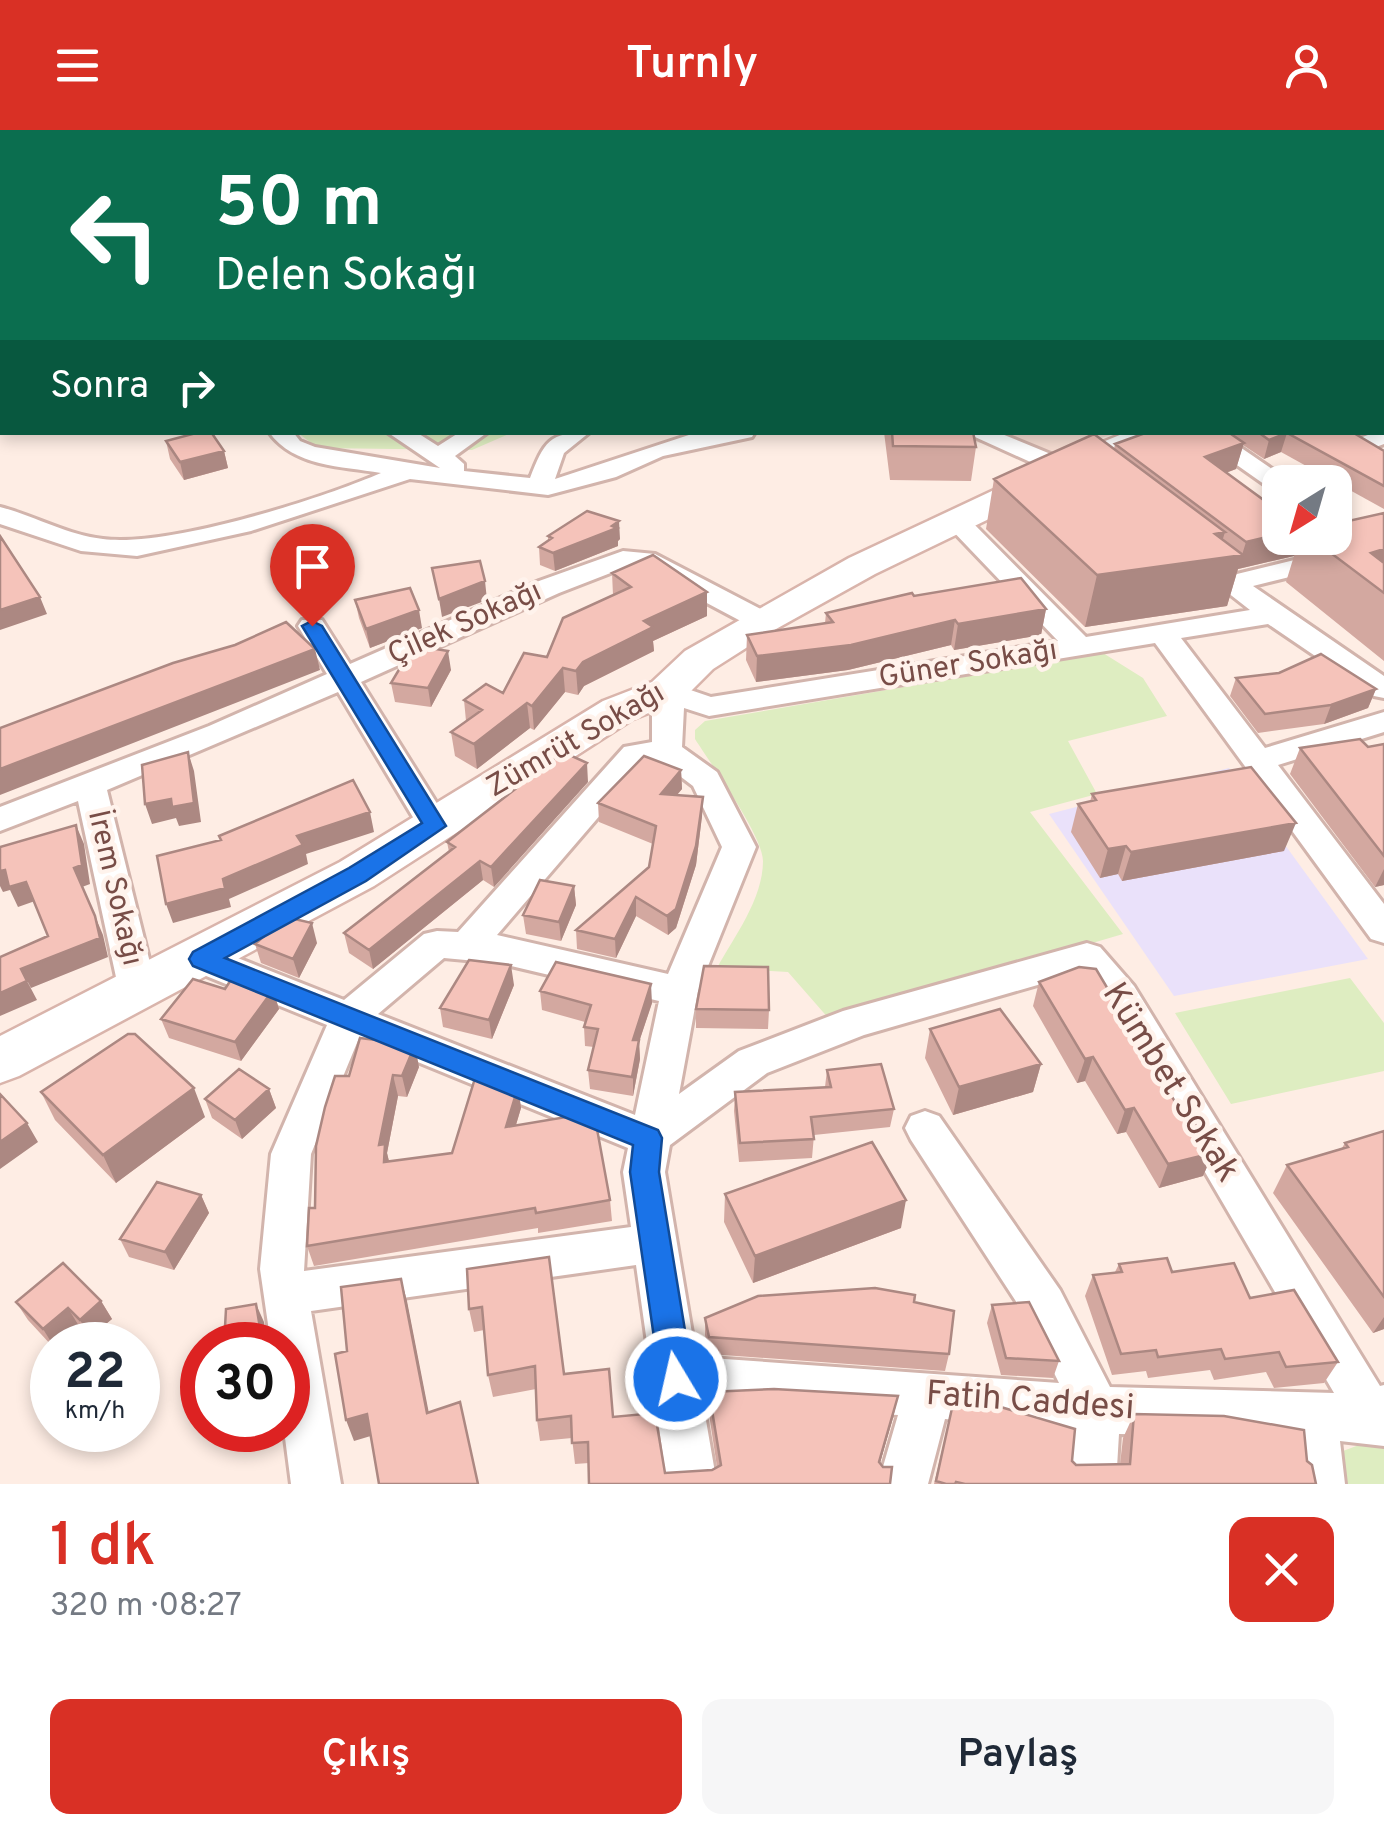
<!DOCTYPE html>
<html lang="tr">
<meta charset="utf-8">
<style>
:root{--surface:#fff;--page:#f6f6f7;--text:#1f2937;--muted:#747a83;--accent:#d93025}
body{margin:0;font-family:Overpass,sans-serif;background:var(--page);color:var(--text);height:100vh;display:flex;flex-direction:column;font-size:38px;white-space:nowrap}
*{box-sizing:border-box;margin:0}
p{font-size:32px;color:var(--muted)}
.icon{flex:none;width:55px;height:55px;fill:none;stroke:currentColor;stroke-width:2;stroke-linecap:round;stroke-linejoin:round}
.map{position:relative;height:1354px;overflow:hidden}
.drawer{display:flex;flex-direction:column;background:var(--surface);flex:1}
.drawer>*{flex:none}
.banner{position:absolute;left:0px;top:0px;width:1385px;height:305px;box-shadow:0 5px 15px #0003;background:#0b6e4f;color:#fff;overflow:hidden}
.needle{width:65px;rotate:217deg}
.tools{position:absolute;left:1262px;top:335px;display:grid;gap:20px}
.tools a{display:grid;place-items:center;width:90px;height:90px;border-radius:20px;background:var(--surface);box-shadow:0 5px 15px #0003;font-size:50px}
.speed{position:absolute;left:30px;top:1192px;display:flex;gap:20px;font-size:50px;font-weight:700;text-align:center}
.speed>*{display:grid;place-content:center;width:130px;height:130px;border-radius:50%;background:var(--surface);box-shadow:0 5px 15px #0003;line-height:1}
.speed small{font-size:25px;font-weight:400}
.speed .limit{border:15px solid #d22;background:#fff;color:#111}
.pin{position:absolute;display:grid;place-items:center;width:85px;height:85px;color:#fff;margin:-102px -42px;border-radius:50% 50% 50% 0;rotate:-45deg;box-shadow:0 0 10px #0007}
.pin .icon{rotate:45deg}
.me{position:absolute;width:110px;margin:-55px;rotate:351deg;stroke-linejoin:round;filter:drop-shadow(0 0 8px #0008)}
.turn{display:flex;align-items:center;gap:35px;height:210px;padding:0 50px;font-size:45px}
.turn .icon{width:130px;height:130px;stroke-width:2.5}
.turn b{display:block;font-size:70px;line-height:85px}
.then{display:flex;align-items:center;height:95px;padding:0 50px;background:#0003;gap:20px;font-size:38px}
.round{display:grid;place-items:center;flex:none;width:105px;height:105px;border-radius:20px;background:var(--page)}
.headline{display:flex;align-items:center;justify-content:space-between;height:170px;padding:0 50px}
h1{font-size:60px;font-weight:600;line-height:75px;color:var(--accent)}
.action{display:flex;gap:20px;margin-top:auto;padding:20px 50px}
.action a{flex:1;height:115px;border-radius:20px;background:var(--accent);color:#fff;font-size:40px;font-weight:600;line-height:115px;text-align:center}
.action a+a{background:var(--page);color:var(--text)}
header{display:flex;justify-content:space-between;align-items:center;height:130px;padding:0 50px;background:var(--accent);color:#fff;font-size:45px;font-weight:600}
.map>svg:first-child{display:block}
.residential{fill:#f6ddd2}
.education{fill:#eae1fa}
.green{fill:#deedc1}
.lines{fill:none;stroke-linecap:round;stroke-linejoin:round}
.street-casing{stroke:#d2b4ac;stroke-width:6}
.secondary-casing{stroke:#d9b4ab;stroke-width:5}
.street{fill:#fff;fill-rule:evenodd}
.secondary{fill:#fff;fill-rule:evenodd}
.wall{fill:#d3a8a0}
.shaded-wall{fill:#ac8882}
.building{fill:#f5c3ba;stroke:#ac8882;stroke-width:2.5}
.route{fill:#1a73e8;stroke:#114b97;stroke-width:2.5}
.labels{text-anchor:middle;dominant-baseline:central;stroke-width:9;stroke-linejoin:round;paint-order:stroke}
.street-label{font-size:30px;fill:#784d47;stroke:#fff3ec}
.near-street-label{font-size:35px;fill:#784d47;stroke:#fff3ec}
</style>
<header><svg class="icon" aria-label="menu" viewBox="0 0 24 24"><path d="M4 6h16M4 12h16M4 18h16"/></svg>Turnly<svg class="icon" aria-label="person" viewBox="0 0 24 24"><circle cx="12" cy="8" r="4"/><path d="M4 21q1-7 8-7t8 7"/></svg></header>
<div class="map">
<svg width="1384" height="1354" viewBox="0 0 1384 1354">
<rect width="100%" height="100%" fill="#feede4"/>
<!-- residential -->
<path class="residential" d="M923 303H1116L1051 325Z"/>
<!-- education -->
<path class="education" d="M1229 638 1368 829 1174 866 1049 684Z"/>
<!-- green -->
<path class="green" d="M298 303H511L472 320 318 318Z
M1103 523 1143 548 1167 586 1068 611 1097 664 1030 682 1123 804 830 890 788 842 717 838C734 807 763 769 763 731 763 706 711 634 695 609V600L705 591Z
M1350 848 1384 893V941L1231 974 1175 883Z
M1375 1309 1384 1311V1354H1331L1330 1345 1343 1321Z"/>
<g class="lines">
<defs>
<path id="street" d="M233 0H252L253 2H235Z
M495 0H511V2H495Z
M799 0H819L820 2H801Z
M1384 20V30L1382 31V20Z
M1382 127H1384V139H1382Z
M0 173H2V185H0Z
M1384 299V314L1357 324 1345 317 1349 312Z
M269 302H293L300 311 315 317 440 338 387 302H416L438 316 460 302H488L455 326 464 334V341L530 348C544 312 549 302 590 302L564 323 555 349 698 302H755L752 307 663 326 616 347 548 365 410 349 251 401 137 426 81 421 0 394V377C35 386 67 405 103 409 169 417 318 370 381 343 341 336 294 337 269 302Z
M964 302H997L1075 334 1078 339 1066 346 1057 344Z
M1190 302H1218L1291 352H1280V361L1271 359Z
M956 382 965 385 1086 507 1250 480 1191 434 1187 428 1191 422H1209L1237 444 1384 408V424L1253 456 1384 546V568L1374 566 1268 494 1181 508 1265 618 1384 582V602L1278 635 1384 774V813L1371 809 1155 513 709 586 684 578 682 617 717 642 756 717 698 861 679 964 739 921 843 881 1087 813 1100 817 1134 856 1380 1256 1384 1255V1316L1340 1311 1345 1354H1295L1291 1307 1119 1304 1116 1354H1066L1071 1301 945 1289 928 1354H878L898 1285 703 1273 717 1354H667L636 1135 311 1181 341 1354H291L284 1300H288V1215H271L260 1139 271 1024 327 895 189 839 184 829 189 819 202 815 215 819 344 870 424 804 437 801 458 802 624 617 652 612V561L657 554 667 552 711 567 1058 511 947 395 943 390ZM660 631 693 656 722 717 668 844 497 805 645 633ZM444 828 498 833 659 871 635 985 378 884ZM1079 843 1108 876 1334 1263 1110 1257 1060 1160 939 986 925 981 911 986 905 998 911 1010 1028 1190 1059 1253 696 1227 665 1042 670 1015 767 943 864 905ZM359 908 628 1018 623 1042 631 1097 304 1141 311 1024Z
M623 421 655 424 772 485 776 491 772 497H752L641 438 626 437 559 463 361 552 451 696 447 704 435 707 423 704 338 562 107 660 157 861 151 871 138 875 125 871 119 861 78 671 0 701V677L209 596 327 544 298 496 302 490H322L350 534 539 451Z"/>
<path id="secondary" d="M1382 208H1384V226H1382Z
M1127 302H1173L1168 309 1078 346 875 444 776 499 713 539 682 570 633 589 374 756 19 946 0 953V906L340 732 603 571 652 552 685 521 849 428 1054 332Z"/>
</defs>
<!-- street casing -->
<use href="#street" class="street-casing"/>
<!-- secondary casing -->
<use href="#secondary" class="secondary-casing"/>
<!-- street -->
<use href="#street" class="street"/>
<!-- secondary -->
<use href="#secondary" class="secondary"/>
</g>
<!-- wall -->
<path class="wall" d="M323 0H481V2H323Z
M1164 0H1384L1382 2H1169Z
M884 302H973L976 317 971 351 890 350Z
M1148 302H1352L1384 321V379L1281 322 1264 329 1243 315 1236 339 1226 343 1280 408H1335L1384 383V531L1286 452 1294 426 1238 439 1227 476 1085 497 986 399 994 349 1114 319 1115 314Z
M166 311 224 321 228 338 184 350 170 329Z
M548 406 620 409 618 411V416L555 441 540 435 539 417 548 411Z
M612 443 707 462V486L653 511 654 521 584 556 578 565 565 562 534 600 530 598 477 639 455 626 451 602 466 591 464 570 503 563 547 527 613 465Z
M914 466 1046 479 1041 505 954 520 951 515 848 540 756 552 746 530 747 505 825 493 826 483Z
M355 470 422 498 370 518 359 488Z
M435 519 451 540 431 577 395 572 391 553Z
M1236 548 1376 559 1368 578 1324 594 1258 603 1230 566Z
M1384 614V755L1375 757 1290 644 1300 618 1368 617Z
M681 640 682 659 677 665 703 667 702 686 696 735 676 798 668 805 636 786 616 828 577 819 576 800 649 737 653 714 599 692 598 673Z
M588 652 494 757 483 750 373 839 349 823 344 803 449 722 447 712Z
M1092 664 1284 721 1122 751 1118 744 1100 748 1071 702 1078 674 1090 672Z
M574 756 576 775 561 811 526 804 523 785Z
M317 813 299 848 261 833 255 814Z
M1039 852 1181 982 1213 1023 1203 1046 1159 1058 1126 1002 1117 1004 1085 951 1077 953 1033 876Z
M514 855 492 909 443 897 440 878Z
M273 860 279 879 241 931 169 908 161 889Z
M540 861 652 873 639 912 640 929 633 966 590 959 588 940 594 917 585 916 584 897 585 892 542 880Z
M696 879 769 880 768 899 696 898Z
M930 899 1041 934 1033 962 953 985 925 928Z
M419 937 407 967 398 966 387 1023 389 1032 452 1023 488 951 518 957 521 978 516 995 610 1070 612 1091 538 1103V1098L314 1136 307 1116 349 946Z
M827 940 894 979 890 997 814 1005 812 1028 739 1032 734 981 735 962 825 957Z
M269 959 276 978 242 1009 212 988 205 969Z
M41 962 205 987 116 1053 55 990Z
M1384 1001V1199L1373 1203 1273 1063 1287 1035 1342 1018 1345 1013Z
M725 1064 901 1098 753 1153 724 1092Z
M201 1065 209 1083 174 1140 129 1127 120 1109Z
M1119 1134 1172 1142 1250 1168 1338 1232 1324 1253 1274 1258 1266 1242 1214 1250 1210 1240 1148 1248 1146 1241 1112 1245 1085 1166 1093 1145 1115 1142Z
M467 1139 564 1244 613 1287 665 1343 712 1340 717 1337 709 1284V1262L898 1266 880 1333 589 1354V1333L575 1334 572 1308 540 1311 537 1290 536 1259 493 1267 488 1245 484 1200 474 1202 469 1179Z
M101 1171 112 1189 90 1207 79 1196 56 1215 52 1216 28 1190 16 1172Z
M914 1172 949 1224 945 1241 709 1224 705 1205V1188Z
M992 1175 1059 1231 1053 1248 1001 1245 987 1193Z
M954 1269 1072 1331 1076 1335 1120 1334 1123 1308 1134 1284 1307 1331 1316 1354H934Z"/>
<!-- shaded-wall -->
<path class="shaded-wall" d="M1287 303 1281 322 1264 329 1269 310Z
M1244 313 1236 339 1198 353 1205 327Z
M224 321 228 338 184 350 180 332Z
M619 391 620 409 618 411V416L555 441 553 423Z
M1225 402 1217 428 1242 425 1246 412 1280 404V408H1301L1294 426 1238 439 1227 476 1085 497 1097 445Z
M1384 419V463L1371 423Z
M485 451 487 470 442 487 439 469Z
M707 462V486L653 511 654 521 584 556 578 565 576 541 583 532 644 491Z
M40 467 47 484 0 500V480Z
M1046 479 1041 505 954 520 958 494Z
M419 480 422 498 370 518 366 499Z
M955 490 951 515 848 540 756 552 757 526Z
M315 519 320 540 0 665V639Z
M448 521 451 540 431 577 428 558Z
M563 538 565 562 534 600 532 576Z
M1376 559 1368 578 1324 594 1331 575Z
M527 573 530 598 477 639 474 614Z
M188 622 194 641 201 692 179 696 176 688 152 694 145 674Z
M587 633 588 652 494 757 491 737Z
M681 640 682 659 661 683V664Z
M703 667 702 686 696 735 676 798 668 805 667 786Z
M370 682 374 702 306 724 308 734 229 769 231 777 173 793 166 774 223 749 297 706Z
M1296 693 1284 721 1122 751 1131 722Z
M76 695 84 714 90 754 82 757 74 738Z
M1126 716 1118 744 1100 748 1108 719Z
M480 731 483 750 373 839 369 820Z
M1384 739V755L1375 757Z
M5 740 26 752 35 771 18 777 10 760 3 762 0 756V741Z
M574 756 576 775 561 811 559 792Z
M636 767V786L616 828 615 809Z
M95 786 103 805 108 827 31 858 21 839Z
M312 793 317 813 299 848 293 829Z
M511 835 514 855 492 909 489 890Z
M27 851 37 870 0 886V863Z
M651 854 652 873 639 912 640 929 633 966V910Z
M273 860 279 879 241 931 235 912Z
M415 915 419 937 407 967 402 946Z
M1093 927 1085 951 1077 953 1085 929Z
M1041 934 1033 962 953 985 959 957Z
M393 945 398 966 387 1023 390 1035V1053L379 1015Z
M518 957 521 978 509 1018 506 997Z
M194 958 205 987 116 1053 103 1025Z
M269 959 276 978 242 1009 235 990Z
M1134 978 1126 1002 1117 1004 1125 980Z
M27 993 38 1012 0 1039V1012Z
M1213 1023 1203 1046 1159 1058 1168 1034Z
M201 1065 209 1083 174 1140 165 1122Z
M906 1070 901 1098 753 1153 755 1126Z
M401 1149 407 1171 433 1304 427 1283Z
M101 1171 112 1189 90 1207 80 1190Z
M256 1174 264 1192 267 1215 260 1198Z
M68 1178 79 1196 56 1215H53L43 1199Z
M1384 1187V1199L1373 1203Z
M275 1201 281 1215H275Z
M898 1266 893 1288 874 1353 879 1332Z
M367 1284 374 1305 354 1311 346 1290Z"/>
<!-- building -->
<path class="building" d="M119 0H190L189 2H118Z
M336 0H477L478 2H338Z
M1194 0H1384V2H1199Z
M200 302H211L224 321 180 332 166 311Z
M892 302H973L976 317 893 316Z
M1148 302H1228L1244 313 1205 327 1280 382V404L1246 412 1115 314Z
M1258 302H1352L1384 321V356L1287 303 1269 310Z
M1094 304 1225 402 1215 404 1243 425 1097 445 994 349Z
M587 381 619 391 612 396 617 398 553 423 539 417 552 408 548 406Z
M1384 383V419L1371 423 1384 433V463L1311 408H1335V394Z
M0 406 40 467 0 480Z
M653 425 707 462 644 491 653 497 583 532 576 541 563 538 532 576 527 573 474 614 451 602 482 580 464 570 486 554 503 563 524 523 547 527 563 488 631 457 612 443Z
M480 431 485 451 439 469 432 438Z
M1021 448 1046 479 958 494 955 490 851 515 757 526 747 505 833 492 826 483 912 463 914 466Z
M410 458 419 480 366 499 355 470Z
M286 492 315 519 0 639V598L173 533 235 515Z
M430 505 435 519 448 521 428 558 391 553 416 511Z
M1321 524 1376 559 1331 575 1265 584 1236 548 1279 543Z
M1360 609 1368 617 1384 614V726L1300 618Z
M188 622 194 673 172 677 171 669 145 674 142 635Z
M563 622 587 633 491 737 480 731 369 820 344 803 455 717 447 712Z
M644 626 681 640 661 664 703 667 696 716 676 779 667 786 636 767 615 809 576 800 649 737 656 696 598 673Z
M1251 637 1296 693 1131 722 1126 716 1108 719 1078 674 1096 670 1092 664Z
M353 650 370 682 297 706 303 715 223 749 225 758 166 774 157 726 221 710 219 706Z
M76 695 82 735 74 738 95 786 100 808 21 839 27 851 0 863V827L48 806 26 752 9 757 5 740 0 741V717Z
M540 750 574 756 559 792 523 785Z
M286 787 312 793 293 829 255 814Z
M469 830 511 835 489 890 440 878Z
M556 832 651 854 633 910H639L632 947 588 940 598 899 584 897 591 875 540 861Z
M704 836 768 837 769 880 696 879Z
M1079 837 1096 839 1181 982 1188 981 1213 1023 1168 1034 1134 978 1125 980 1093 927 1085 929 1039 852Z
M234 845 273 860 235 912 161 889 193 849 225 859Z
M1000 879 1041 934 959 957 930 899Z
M128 904H135L194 958 103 1025 41 962Z
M360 908 415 915 402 946 393 945 379 1015 385 1014 384 1032 452 1023 476 945 488 951 491 946 518 957 506 997 584 984 595 988 610 1070 536 1083 535 1078 307 1116 309 1078H315L316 1016 325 977 335 946H349Z
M881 934 894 979 811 987 814 1009 740 1013 735 962 831 957 827 940Z
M239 939 269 959 235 990 205 969Z
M0 964 27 993 0 1012Z
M1384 1001V1167L1287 1035 1348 1017 1345 1013Z
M872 1012 906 1070 755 1126 725 1064Z
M157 1052 201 1065 165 1122 120 1109Z
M549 1127 564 1244 609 1239 613 1287 655 1283 665 1343 712 1340 721 1335 709 1262 774 1259 898 1266 879 1332 883 1337H892L890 1354H589L588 1312 572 1313 571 1286 537 1290 535 1236 488 1245 482 1177 469 1179 467 1139Z
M1167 1128 1172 1142 1234 1133 1250 1168 1294 1160 1338 1232 1286 1237 1279 1222 1225 1229 1221 1219 1158 1227 1156 1220 1121 1224 1093 1145 1122 1142 1119 1134Z
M63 1133 101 1171 80 1190 68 1178 43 1199 16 1172Z
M401 1149 427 1283 460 1272 478 1354H379L367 1284 346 1290 335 1224 347 1221 341 1157Z
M875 1158 915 1165 914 1172 954 1181 949 1224 709 1207 705 1188 758 1166Z
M1029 1172 1059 1231 1006 1228 992 1175Z
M256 1174 260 1198 275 1201V1215H224L226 1179Z
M954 1269 984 1272 1075 1299 1072 1331 1076 1335 1130 1334 1134 1284 1224 1286 1304 1300 1307 1331 1312 1335 1316 1354H965L956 1352 955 1354H946L936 1351Z"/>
<!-- route -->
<path class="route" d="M312 491 322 496 446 696 366 751 225 828 658 1000 662 1008 659 1042 693 1249 688 1260 676 1265 665 1260 660 1249 630 1042 633 1015 193 836 189 829 193 822 349 738 422 693 302 496Z"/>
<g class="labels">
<!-- street labels -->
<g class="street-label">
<text transform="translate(465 494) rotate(-24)">Çilek Sokağı</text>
<text transform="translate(968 535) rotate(-9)">Güner Sokağı</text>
<text transform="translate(576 611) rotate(-30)">Zümrüt Sokağı</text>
<text transform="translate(114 758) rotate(77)">İrem Sokağı</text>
</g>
<!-- near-street labels -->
<g class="near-street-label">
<text transform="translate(1170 953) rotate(58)">Kümbet Sokak</text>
<text transform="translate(1030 1272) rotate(4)">Fatih Caddesi</text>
</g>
</g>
</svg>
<div class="tools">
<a><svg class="needle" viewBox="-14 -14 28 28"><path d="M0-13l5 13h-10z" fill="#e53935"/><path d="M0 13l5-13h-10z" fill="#747a83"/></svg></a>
</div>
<div class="speed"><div>22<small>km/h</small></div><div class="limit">30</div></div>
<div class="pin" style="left:312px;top:496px;background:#d93025"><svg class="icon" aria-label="arrive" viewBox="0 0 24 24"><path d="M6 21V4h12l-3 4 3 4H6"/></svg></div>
<svg class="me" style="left:676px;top:1249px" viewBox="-20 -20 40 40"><circle r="17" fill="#1a73e8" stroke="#fff" stroke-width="3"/><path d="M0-11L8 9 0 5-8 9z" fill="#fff"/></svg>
<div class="banner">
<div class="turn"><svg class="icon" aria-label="left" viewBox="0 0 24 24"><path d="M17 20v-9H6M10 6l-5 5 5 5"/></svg><div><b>50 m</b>Delen Sokağı</div></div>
<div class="then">Sonra<svg class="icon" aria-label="right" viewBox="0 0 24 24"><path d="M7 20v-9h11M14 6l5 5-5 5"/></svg></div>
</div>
</div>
<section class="drawer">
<div class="headline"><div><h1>1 dk</h1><p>320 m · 08:27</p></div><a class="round" style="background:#d93025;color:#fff"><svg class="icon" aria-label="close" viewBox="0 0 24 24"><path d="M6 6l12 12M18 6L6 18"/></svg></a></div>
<div class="action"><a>Çıkış</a><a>Paylaş</a></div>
</section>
